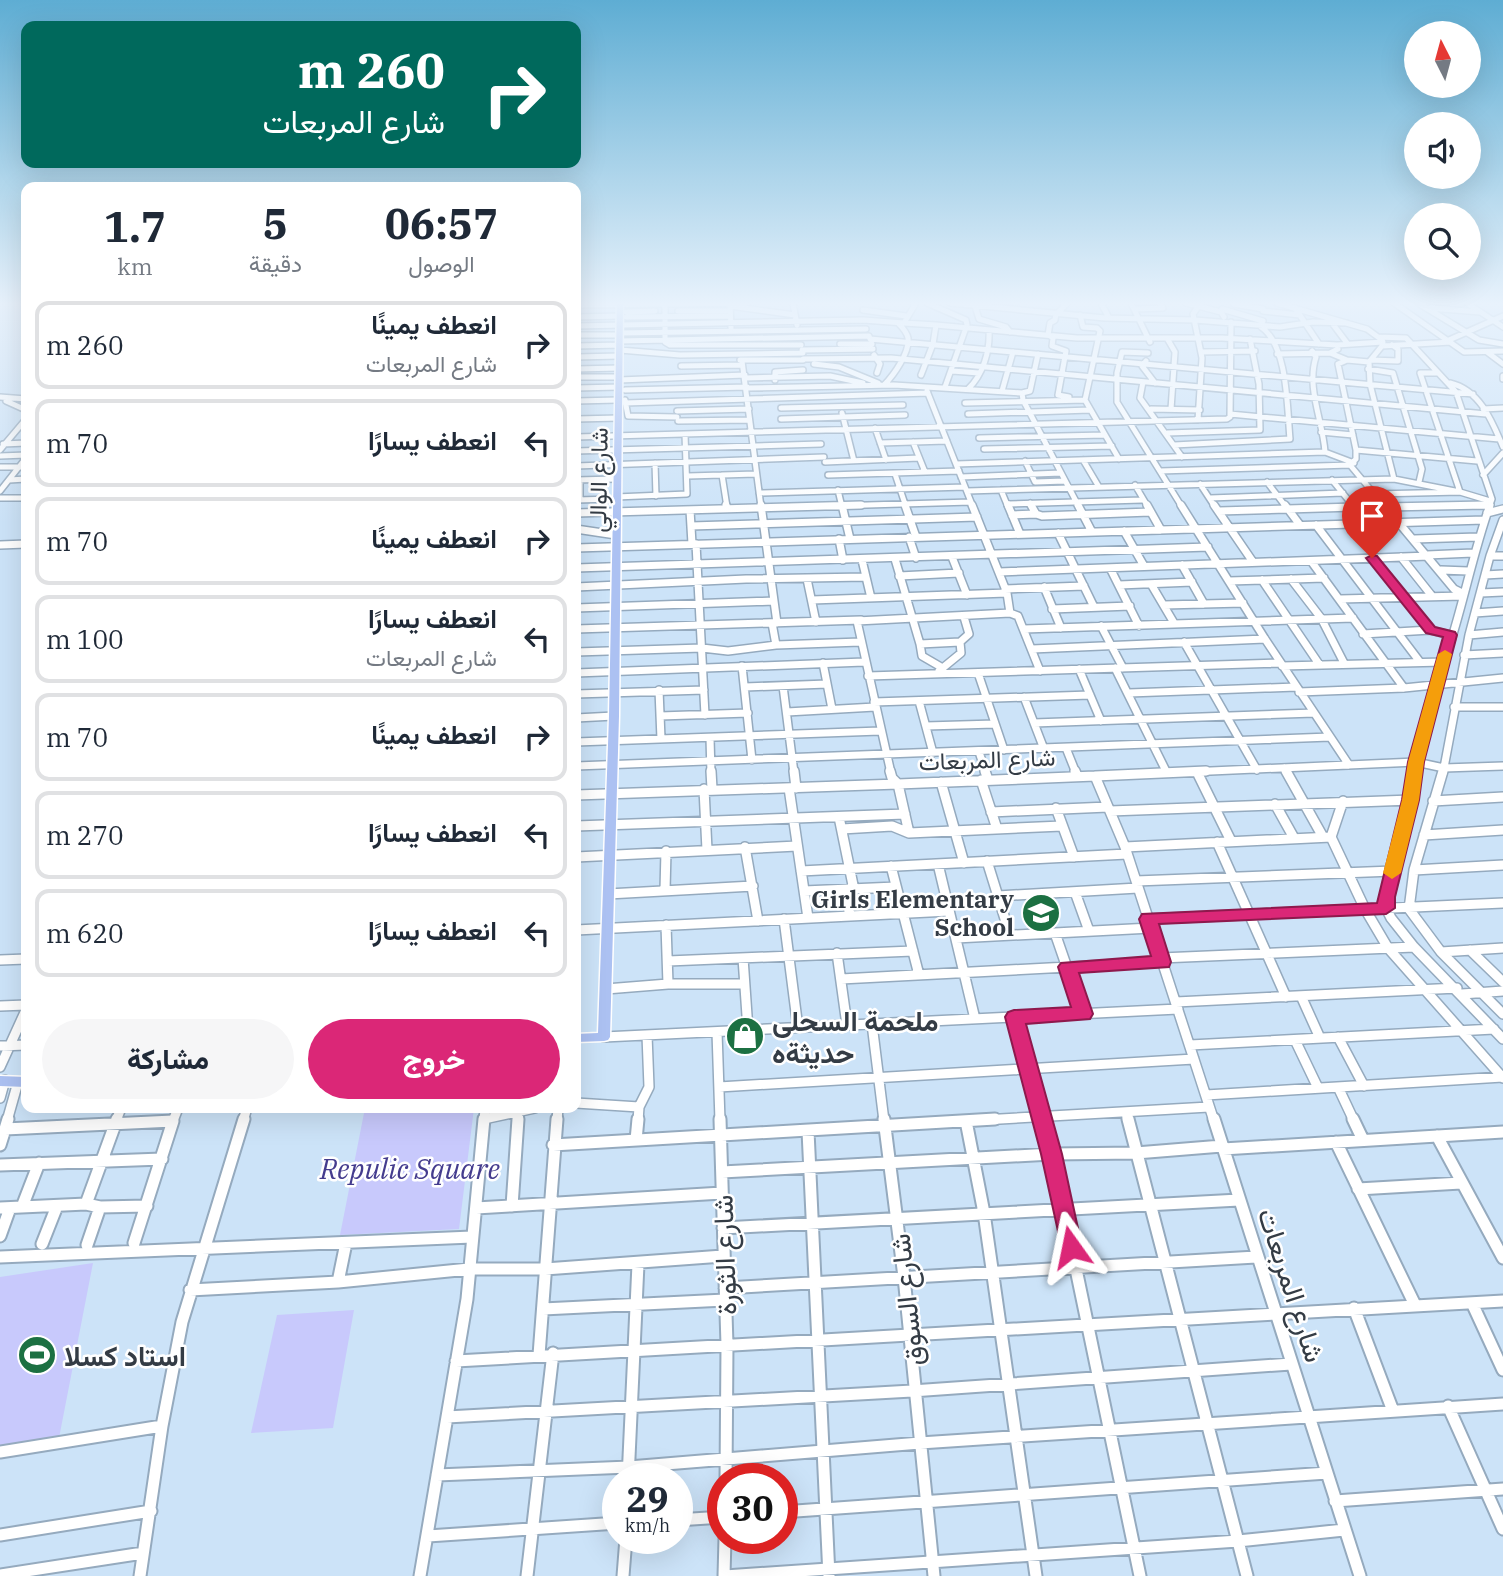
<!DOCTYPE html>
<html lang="ar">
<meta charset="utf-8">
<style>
:root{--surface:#fff;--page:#f6f6f7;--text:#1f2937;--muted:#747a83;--line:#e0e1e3;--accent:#db2777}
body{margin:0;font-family:"IBM Plex Serif",Vazirmatn,serif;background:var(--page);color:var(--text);direction:rtl;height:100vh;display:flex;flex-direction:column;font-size:26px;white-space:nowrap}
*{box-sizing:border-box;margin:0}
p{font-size:23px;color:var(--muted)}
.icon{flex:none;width:38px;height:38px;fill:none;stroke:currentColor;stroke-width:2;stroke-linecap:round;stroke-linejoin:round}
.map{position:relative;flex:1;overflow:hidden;direction:ltr}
.sheet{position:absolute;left:21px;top:182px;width:560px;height:931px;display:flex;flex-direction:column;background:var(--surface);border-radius:14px;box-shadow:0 7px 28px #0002;direction:rtl}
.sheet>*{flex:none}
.banner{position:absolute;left:21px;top:21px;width:560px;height:147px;border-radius:14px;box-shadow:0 7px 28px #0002;direction:rtl;background:#00695c;color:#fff;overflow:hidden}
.needle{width:46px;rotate:354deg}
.buttons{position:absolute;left:1404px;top:21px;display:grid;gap:14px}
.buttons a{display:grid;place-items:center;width:77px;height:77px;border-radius:50%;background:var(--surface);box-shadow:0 7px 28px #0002;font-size:35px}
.speed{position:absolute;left:602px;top:1463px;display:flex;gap:14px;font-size:35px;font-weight:700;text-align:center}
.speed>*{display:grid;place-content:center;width:91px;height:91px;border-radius:50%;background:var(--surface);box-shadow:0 7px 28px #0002;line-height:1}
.speed small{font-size:18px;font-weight:400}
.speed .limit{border:10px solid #d22;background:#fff;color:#111}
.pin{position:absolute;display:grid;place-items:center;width:60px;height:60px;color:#fff;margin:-72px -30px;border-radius:50% 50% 50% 0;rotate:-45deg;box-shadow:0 0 7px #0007}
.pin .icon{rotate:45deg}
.me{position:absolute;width:77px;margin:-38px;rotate:348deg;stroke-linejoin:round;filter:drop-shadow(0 0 5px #0008)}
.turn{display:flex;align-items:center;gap:24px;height:147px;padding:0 21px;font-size:32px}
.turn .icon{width:91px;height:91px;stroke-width:2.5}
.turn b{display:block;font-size:49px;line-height:60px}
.eta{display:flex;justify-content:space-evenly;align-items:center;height:119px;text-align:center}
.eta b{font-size:42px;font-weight:800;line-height:49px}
.button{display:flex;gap:14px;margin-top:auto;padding:14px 21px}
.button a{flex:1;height:80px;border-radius:42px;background:var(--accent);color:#fff;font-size:28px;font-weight:800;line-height:80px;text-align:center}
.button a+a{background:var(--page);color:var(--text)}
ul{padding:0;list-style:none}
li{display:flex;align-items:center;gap:21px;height:88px;margin:0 14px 10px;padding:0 7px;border:4px solid var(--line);border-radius:14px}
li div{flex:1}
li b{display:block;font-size:26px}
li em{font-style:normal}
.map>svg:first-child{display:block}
.green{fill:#c8c9fc}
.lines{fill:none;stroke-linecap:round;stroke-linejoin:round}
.minor-far3-casing{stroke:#95aabe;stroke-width:8}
.minor-far2-casing{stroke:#95aabe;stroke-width:10}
.minor-far1-casing{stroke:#95aabe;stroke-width:12}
.minor-casing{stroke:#95aabe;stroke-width:15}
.major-casing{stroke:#fff;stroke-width:3}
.minor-far3{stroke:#fff;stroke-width:5}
.minor-far2{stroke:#fff;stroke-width:7}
.minor-far1{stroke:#fff;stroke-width:9}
.minor{stroke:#fff;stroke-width:11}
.major{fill:#acc1f2;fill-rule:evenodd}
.route{fill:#db2777;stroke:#8e194d;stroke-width:2}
.slow{fill:#f59e0b}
.labels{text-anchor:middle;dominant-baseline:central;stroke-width:5;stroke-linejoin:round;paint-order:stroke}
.street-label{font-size:24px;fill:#343c45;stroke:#fff}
.poi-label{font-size:24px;font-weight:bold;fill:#343c45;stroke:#fff;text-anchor:end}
.near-poi-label{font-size:28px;font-weight:bold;fill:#343c45;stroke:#fff;text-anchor:start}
.near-park-label{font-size:28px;font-style:italic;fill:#443c8e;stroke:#fff}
.near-street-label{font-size:28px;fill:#343c45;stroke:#fff}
</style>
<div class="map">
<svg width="1503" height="1576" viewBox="0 0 1503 1576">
<rect width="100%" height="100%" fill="#cce3f8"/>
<!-- green -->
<path class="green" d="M365 1108H474L459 1229 340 1235Z
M93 1263 59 1438 0 1448V1277Z
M354 1310 333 1428 251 1433 277 1315Z"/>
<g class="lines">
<defs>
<path id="minor-far3" d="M665 303V342L670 345H801
M730 303 731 328
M793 303 797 325
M927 303 966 320 967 325 945 387
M950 303 1105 318 1195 320 1280 327 1313 322 1347 323
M974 303 979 319 1006 327 1010 332
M1101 303 1109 318
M1131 303 1150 342
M1186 303 1221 312 1224 317
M1277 303 1367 329 1382 340
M1394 303 1464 352 1503 351
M1418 303 1479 340 1503 344
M1467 303 1503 327
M1234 304 1263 309
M576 305 747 303
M730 306 795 315
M1295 308 1319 344
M1430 308 1480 312
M1135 309 1163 308 1160 303
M1222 309 1263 321
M863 310 906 316
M678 311H730
M1263 311 1300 315
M626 312 655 311
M1057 314 1067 303
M1080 315 1083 327 1097 328 1100 331 1085 400 1119 459
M576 317 620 316
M626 317 730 316
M904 323 936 325 933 344 921 375
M1332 323 1347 343
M936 325 1077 338H1222L1337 345 1338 349 1330 353
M576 326 863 320 904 323 916 303
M620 333 866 329
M576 335H620
M1048 335 1050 323 1055 320 1056 313
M1050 336 1053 338 1052 346 1066 351 1058 395 1069 397
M1378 337 1406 338 1456 392 1492 499 1489 507
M1168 340 1175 352 1171 409
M1449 340 1503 316
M619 341 869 336 870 339 1473 394
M840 344H872
M1337 345 1383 342
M576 346 620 345
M620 350 680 355 803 353
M802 350 873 349
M1312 351 1316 357C1306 388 1323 421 1325 452
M1201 352 1255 351
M1487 352 1503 364
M1148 353 1122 352 1117 373V402L1182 507
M1038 354 1030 391 1022 393 1023 400 1079 507
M1277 354 1330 353 1347 360 1338 364 1356 450V459L1350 465
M874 355 880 364 877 373
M576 357 619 356
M803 359 891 358 1486 414
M740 360H803
M1347 360 1369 362
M1371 360 1398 361V349L1392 345
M742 361 761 507
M1146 361 1142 366 1155 383
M814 364 839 367 878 383
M681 366 742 365
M576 369 619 368
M1368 369 1393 373 1422 469 1419 482
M952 371 979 373
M1436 373H1420L1460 492 1490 501
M1503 376V379
M576 377H619
M746 378 830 376 863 383
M619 380 745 375
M775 380V372L803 370
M1143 382 1140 398 1182 457
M1450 383C1480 390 1492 421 1503 447
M884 385C894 375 910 352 908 338 907 332 902 327 898 323
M576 388 619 387
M747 388 894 385 1022 393
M968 389C983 375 990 351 989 331
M625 390 747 387
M927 391 973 507
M1002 391 1013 352
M0 397 26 399
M625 400 628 416 677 417
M6 401 26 410
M576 401 618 400
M625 403 928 393
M965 403 1085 400
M781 408 903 405
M1151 409 1200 410
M1483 409 1503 408
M677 411 749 409
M842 413 854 461
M968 414 1090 410
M1230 414 1499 439
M576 419 619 418
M781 419 905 415
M1198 420 1202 358 1193 314 1201 303
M678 421 748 420
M875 428 886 460
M1321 432 1353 435
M1167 433 1260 430 1259 384 1250 339
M576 437 1227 419 1230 417 1231 322
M979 438 1105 435
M913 442 925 472
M880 443 947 441
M3 444 26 443
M1174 445 1290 439C1287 408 1288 345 1261 327
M984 449 1112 446
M0 450 26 419
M1356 450 1477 461
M576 451 821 444
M0 456 26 455
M1083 460 1099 487
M1025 461 1035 482 1065 481
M825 462 919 458
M655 463 656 496
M956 464 1325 452 1354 463
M1350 465 1385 507
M576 466 824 457
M0 467H26
M1160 471 1350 465
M895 474 906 507
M722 475 727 507
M828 475 959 471
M1483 475 1503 453
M688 476 756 474
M961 477 1061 473
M1394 479 1370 384 1369 362 1382 346 1451 342
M9 480 26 479
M576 480 616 479
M580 480V500
M1332 480 1354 507
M1267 482 1286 507
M1200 484 1215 507
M1135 485 1148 507
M838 490 842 507
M1001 490 1008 507
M0 491 26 458
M967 491 1394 479 1460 492 1375 494
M759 493 965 487
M616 497 687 494 685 434
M0 498H26
M1210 498 1343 493
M576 500 616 499
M1030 503 1032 507
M1008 504 1142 500
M798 507 971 502
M1397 507 1488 505"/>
<path id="minor-far2" d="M726 505 727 509
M761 505 777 623
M842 505 850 539
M905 505 916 537
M972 505 1007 593 1010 613
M1008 505 1020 534
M1031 505 1036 514 1042 516 1150 512
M1078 505 1092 532
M1147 505 1161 530
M1181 505 1265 639 1349 765
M1214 505 1253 562
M1285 505 1300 525
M1353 505 1368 523
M1384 505 1454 589 1464 594
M1387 507 1485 505
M690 510 692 544
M1219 511 1355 507
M576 513 861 505
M1487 513 1503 509
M1012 515 1036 514
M1316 525 1420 662
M691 526 977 517
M576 529 616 535
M1124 531 1144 566
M1058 533 1094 607
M909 537 916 558
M839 539 843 560
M1414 539 1478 537
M696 544 705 715
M0 545 26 544
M576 548 1484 520
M1427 555 1473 553
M1490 556H1503
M952 557 967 595
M1401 557 1432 596
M1372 558 1430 630
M895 559 920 644
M862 560 871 598
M1311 561 1404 688
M1182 565 1204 604
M576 568 1208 547
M1110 568 1139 626
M1441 570 1468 571
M999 572 1429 556
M1485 575 1503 574
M899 576 959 573
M807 579 816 622
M1291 579 1321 618 1344 663
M1262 580 1319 664
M1229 581 1324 578
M1151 584 1174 623
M1119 585 1192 582
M576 587 746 579 866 577
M1044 587 1061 628
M1005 589 1084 586
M1481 593 1503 592
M1340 599 1463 596
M812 600 1007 593
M1164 605 1243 603
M576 608 774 601
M1052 609 1130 606
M1010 613 1018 616 1040 671
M1475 613 1503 611
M772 623 776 645
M1101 626 1123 668
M576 629 861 620
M1024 629 1353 618
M1363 634 1430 630 1450 635
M1469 635 1503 632
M1184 642 1257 770
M1032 649 1265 639
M576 652 702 648 728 651 776 645 860 642
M1464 655 1503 653
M823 663 832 709
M742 666 752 760
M1282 666 1443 662
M941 667 922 656 920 644 960 642
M1115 668 1167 773
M1079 669 1101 721
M939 671 961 653 960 642 969 634 964 617
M576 673 864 662
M978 673 1004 750
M868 676 1280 663
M783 686 794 773
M745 687 827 684
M659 690 661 739
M1299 692 1404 688 1503 678
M1129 693 1296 687
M576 694 704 690
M1024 697 1044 749
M919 701 933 753
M874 702 1090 695
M1454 707H1503
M787 712 875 707
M660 716 748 713
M576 718 614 716
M1034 723 1314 713
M926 726 995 724
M710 738 711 773
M576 742 880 731
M1066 748 1076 773
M979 752 986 773
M576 766 1330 737
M1284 768 1287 773
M891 773 857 621 1010 613
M1166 773 1416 762 1444 768 1503 766
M1415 773C1421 726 1439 679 1453 634 1466 591 1475 547 1490 505
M1443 773 1469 635 1490 556 1503 520"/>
<path id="minor-far1" d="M711 771 712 789
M794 771 796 788
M890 771 892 778 898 784 1095 776 1125 847 1214 1121
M985 771 988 780
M1075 771 1077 776
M1286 771 1323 837
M1415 771 1411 800 1386 897V908L1391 918 1414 947 1503 1039
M1443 771 1414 870 1409 909 1441 952 1503 1014
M1197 772 1231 841
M1095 776 1206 771
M981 780 997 829
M941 782 964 863
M789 788 808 918
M704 789 707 850
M576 795 898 784 909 833
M1343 801 1331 837 1365 909 1388 948 1503 1078
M1433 801 1503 797
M1275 804 1294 838
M1056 808 1074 857
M1110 811 1411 800
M991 812 1108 807
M839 817 854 890
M576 826 905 814
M842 829 892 826 909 833 1062 826
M1424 835 1503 830
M1217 842 1286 997
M745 847 758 921
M1125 847 1331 837
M576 857 797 846
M987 861 1010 935
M938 864 975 1019
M891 866 919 975
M1414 870 1503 865
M801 871 1127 854
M1136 881 1393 871
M665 890 666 851
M845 890 850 916
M804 891 896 887
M1075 892 1089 931
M608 894 753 886
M998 896 1138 888
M784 919 798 1028
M1148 919 1503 903
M666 925 668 984
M576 930 949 911
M1055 933 1083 1014
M956 938 1151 928
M1470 950 1503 982
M1441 952 1503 948
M837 953 847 1025
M743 958 748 1030
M1161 958 1414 947
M0 960 26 959
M668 961 913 951
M841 979 1162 962
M606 989 668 984H744
M1462 994 1503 991
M1301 996 1320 1038
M1176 1002 1457 988
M0 1006 26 1005
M1014 1017 1043 1121
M872 1024 884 1121
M717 1032 720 1121
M604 1037 1178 1009
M1338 1037 1364 1086
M1295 1040 1318 1088
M1190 1045 1494 1029
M0 1046 26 1045
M0 1067 26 1010
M719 1087 1194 1059
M1338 1087 1354 1121
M1206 1095 1503 1077
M0 1098 5 1080
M576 1103 639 1107
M1126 1113 1128 1121
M484 1119 535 1108
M7 1121 18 1082
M116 1121 121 1108
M170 1121H173
M173 1121 178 1108
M243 1121 247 1108
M484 1121 485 1108
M518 1121 519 1112
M557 1121 558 1108
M638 1121 639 1107 649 1087 647 1035
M965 1121 1209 1107"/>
<path id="minor" d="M720 1119 727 1345 726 1479
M884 1119 904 1277 934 1576
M1042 1119 1052 1154 1140 1576
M1128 1119 1247 1576
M1214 1119 1360 1576
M1353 1119 1363 1140
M966 1121 984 1213 1036 1576
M5 1129 8 1119
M808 1131 829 1576
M1437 1136 1503 1258
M636 1140 638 1119
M1336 1142 1415 1305
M0 1145 5 1129 173 1121 134 1243
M553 1145 995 1119
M1223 1149 1503 1132
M0 1165 162 1159
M722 1172 1052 1154 1136 1153 1222 1146
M1358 1189 1461 1183
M86 1204 117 1119
M512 1206 518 1119
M22 1207 39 1163
M0 1208 86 1204 100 1207 147 1206
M476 1208 722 1193
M723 1228 1239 1200
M0 1236 10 1208
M42 1244 57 1206
M87 1245 100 1207
M0 1257 472 1237
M338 1282 346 1243
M725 1288 1256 1257
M190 1290 338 1282 469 1269H545L723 1256
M1472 1303 1503 1370
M1354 1308 1393 1411
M543 1309 725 1300
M539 1355 557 1119
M456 1361 1503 1301
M1448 1406 1503 1529
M447 1417 912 1391 1291 1364
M0 1452 162 1426
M437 1475 629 1467 920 1443 1503 1404
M628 1479 638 1264
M1335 1501 1503 1489
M782 1512 1327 1473
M677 1520 723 1517
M0 1535 151 1511
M428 1536 618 1523
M0 1575 143 1553
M140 1576 162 1426 182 1322 244 1119
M420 1576 467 1299 484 1119
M527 1576 553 1353
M623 1576 626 1538
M724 1576 725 1538
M725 1576 1238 1541 1344 1530"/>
<path id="major" d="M617 303H623L619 716 610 1037 608 1040 604 1041 576 1042V1034L598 1033 609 716Z
M0 1076 26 1077V1087L0 1086Z"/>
</defs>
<!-- minor-far3 casing -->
<use href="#minor-far3" class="minor-far3-casing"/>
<!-- minor-far2 casing -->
<use href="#minor-far2" class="minor-far2-casing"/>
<!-- minor-far1 casing -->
<use href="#minor-far1" class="minor-far1-casing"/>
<!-- minor casing -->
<use href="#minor" class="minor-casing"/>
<!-- major casing -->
<use href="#major" class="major-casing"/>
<!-- minor-far3 -->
<use href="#minor-far3" class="minor-far3"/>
<!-- minor-far2 -->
<use href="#minor-far2" class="minor-far2"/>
<!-- minor-far1 -->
<use href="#minor-far1" class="minor-far1"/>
<!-- minor -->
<use href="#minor" class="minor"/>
<!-- major -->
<use href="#major" class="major"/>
</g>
<!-- sky -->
<linearGradient id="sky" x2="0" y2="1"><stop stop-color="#5eadd3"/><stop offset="0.58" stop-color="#e8f2fc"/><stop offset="1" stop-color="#e8f2fc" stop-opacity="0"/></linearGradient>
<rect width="1503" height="523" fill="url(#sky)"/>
<!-- route -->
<path class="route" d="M1372 555 1377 556 1435 627 1455 632 1457 635 1424 762 1419 800 1395 897V908L1386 914 1159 924 1171 962 1169 967 1079 973 1093 1014 1090 1019 1026 1024 1062 1154 1082 1247 1079 1254 1071 1257 1063 1254 1041 1154 1005 1017 1008 1012 1014 1010 1071 1007 1058 967 1061 963 1151 956 1139 919 1142 914 1377 903 1402 800 1408 762 1443 637 1426 633 1366 558Z"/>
<!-- slow -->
<path class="slow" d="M1445 650 1452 654 1424 762 1419 800 1401 873 1392 879 1383 873 1402 800 1408 762 1438 654Z"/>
<!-- icons -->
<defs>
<symbol id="school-disc" viewBox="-11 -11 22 22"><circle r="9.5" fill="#1c7042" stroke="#fff"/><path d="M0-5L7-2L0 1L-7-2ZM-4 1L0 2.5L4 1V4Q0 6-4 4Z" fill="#fff"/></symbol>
<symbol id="shop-disc" viewBox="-11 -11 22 22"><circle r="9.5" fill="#1c7042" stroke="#fff"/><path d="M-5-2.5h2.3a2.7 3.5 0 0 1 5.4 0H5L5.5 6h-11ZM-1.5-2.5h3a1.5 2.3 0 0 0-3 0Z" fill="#fff"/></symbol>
<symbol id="stadium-disc" viewBox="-11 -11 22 22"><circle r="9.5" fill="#1c7042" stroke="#fff"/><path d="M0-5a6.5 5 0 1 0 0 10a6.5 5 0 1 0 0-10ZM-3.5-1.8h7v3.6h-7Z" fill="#fff"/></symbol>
</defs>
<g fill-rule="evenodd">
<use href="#school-disc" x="1019" y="891" width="44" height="44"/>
<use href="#shop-disc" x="723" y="1014" width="44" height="44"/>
<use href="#stadium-disc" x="15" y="1333" width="44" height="44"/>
</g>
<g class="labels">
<!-- street labels -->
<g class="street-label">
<text transform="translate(598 480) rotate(-89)">شارع الوالي</text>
<text transform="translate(987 759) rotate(-2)">شارع المربعات</text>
</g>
<!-- poi labels -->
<g class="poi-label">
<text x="1014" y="899">Girls Elementary<tspan x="1014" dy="28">School</tspan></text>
</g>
<!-- near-poi labels -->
<g class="near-poi-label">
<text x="772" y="1020">ملحمة السحلى<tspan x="772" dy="32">حديثةه</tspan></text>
<text x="64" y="1355">استاد كسلا</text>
</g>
<!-- near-park labels -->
<g class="near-park-label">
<text x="410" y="1168">Repulic Square</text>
</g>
<!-- near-street labels -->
<g class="near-street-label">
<text transform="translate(724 1255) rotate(-92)">شارع الثورة</text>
<text transform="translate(1292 1285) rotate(72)">شارع المربعات</text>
<text transform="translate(906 1300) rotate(-96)">شارع السوق</text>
</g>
</g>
</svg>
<div class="buttons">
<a><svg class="needle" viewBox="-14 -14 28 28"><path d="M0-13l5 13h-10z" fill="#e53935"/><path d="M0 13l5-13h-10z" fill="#747a83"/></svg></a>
<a><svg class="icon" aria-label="sound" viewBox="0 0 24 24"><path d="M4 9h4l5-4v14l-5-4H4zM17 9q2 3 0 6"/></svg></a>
<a><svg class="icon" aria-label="search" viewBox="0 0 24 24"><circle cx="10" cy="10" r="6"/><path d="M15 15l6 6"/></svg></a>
</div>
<div class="speed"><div>29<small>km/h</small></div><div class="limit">30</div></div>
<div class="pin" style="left:1372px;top:558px;background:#d93025"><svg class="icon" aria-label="arrive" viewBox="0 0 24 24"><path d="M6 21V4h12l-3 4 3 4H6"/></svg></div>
<svg class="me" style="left:1071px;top:1247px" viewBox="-20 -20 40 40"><path d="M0-17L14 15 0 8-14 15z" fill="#db2777" stroke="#fff" stroke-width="4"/></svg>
<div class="banner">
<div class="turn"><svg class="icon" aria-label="right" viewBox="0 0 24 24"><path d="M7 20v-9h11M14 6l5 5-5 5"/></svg><div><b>260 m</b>شارع المربعات</div></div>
</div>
<section class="sheet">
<div class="eta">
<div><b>06:57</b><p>الوصول</p></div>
<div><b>5</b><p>دقيقة</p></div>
<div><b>1.7</b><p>km</p></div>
</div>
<ul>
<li><svg class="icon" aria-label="right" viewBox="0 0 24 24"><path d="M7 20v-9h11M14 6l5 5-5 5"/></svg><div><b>انعطف يمينًا</b><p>شارع المربعات</p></div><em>260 m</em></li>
<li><svg class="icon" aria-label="left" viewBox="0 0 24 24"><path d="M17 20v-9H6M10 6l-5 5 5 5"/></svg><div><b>انعطف يسارًا</b></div><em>70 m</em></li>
<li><svg class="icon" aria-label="right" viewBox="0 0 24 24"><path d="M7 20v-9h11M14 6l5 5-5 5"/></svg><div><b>انعطف يمينًا</b></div><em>70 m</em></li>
<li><svg class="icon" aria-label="left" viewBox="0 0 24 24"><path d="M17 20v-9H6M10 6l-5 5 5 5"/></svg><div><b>انعطف يسارًا</b><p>شارع المربعات</p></div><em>100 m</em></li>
<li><svg class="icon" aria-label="right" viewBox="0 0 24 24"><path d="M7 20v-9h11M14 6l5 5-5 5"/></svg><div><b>انعطف يمينًا</b></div><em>70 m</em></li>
<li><svg class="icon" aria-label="left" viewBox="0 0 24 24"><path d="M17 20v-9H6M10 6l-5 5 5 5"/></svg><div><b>انعطف يسارًا</b></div><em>270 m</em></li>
<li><svg class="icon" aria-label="left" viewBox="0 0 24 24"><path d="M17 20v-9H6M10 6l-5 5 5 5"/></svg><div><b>انعطف يسارًا</b></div><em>620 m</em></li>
</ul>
<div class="button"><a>خروج</a><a>مشاركة</a></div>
</section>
</div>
